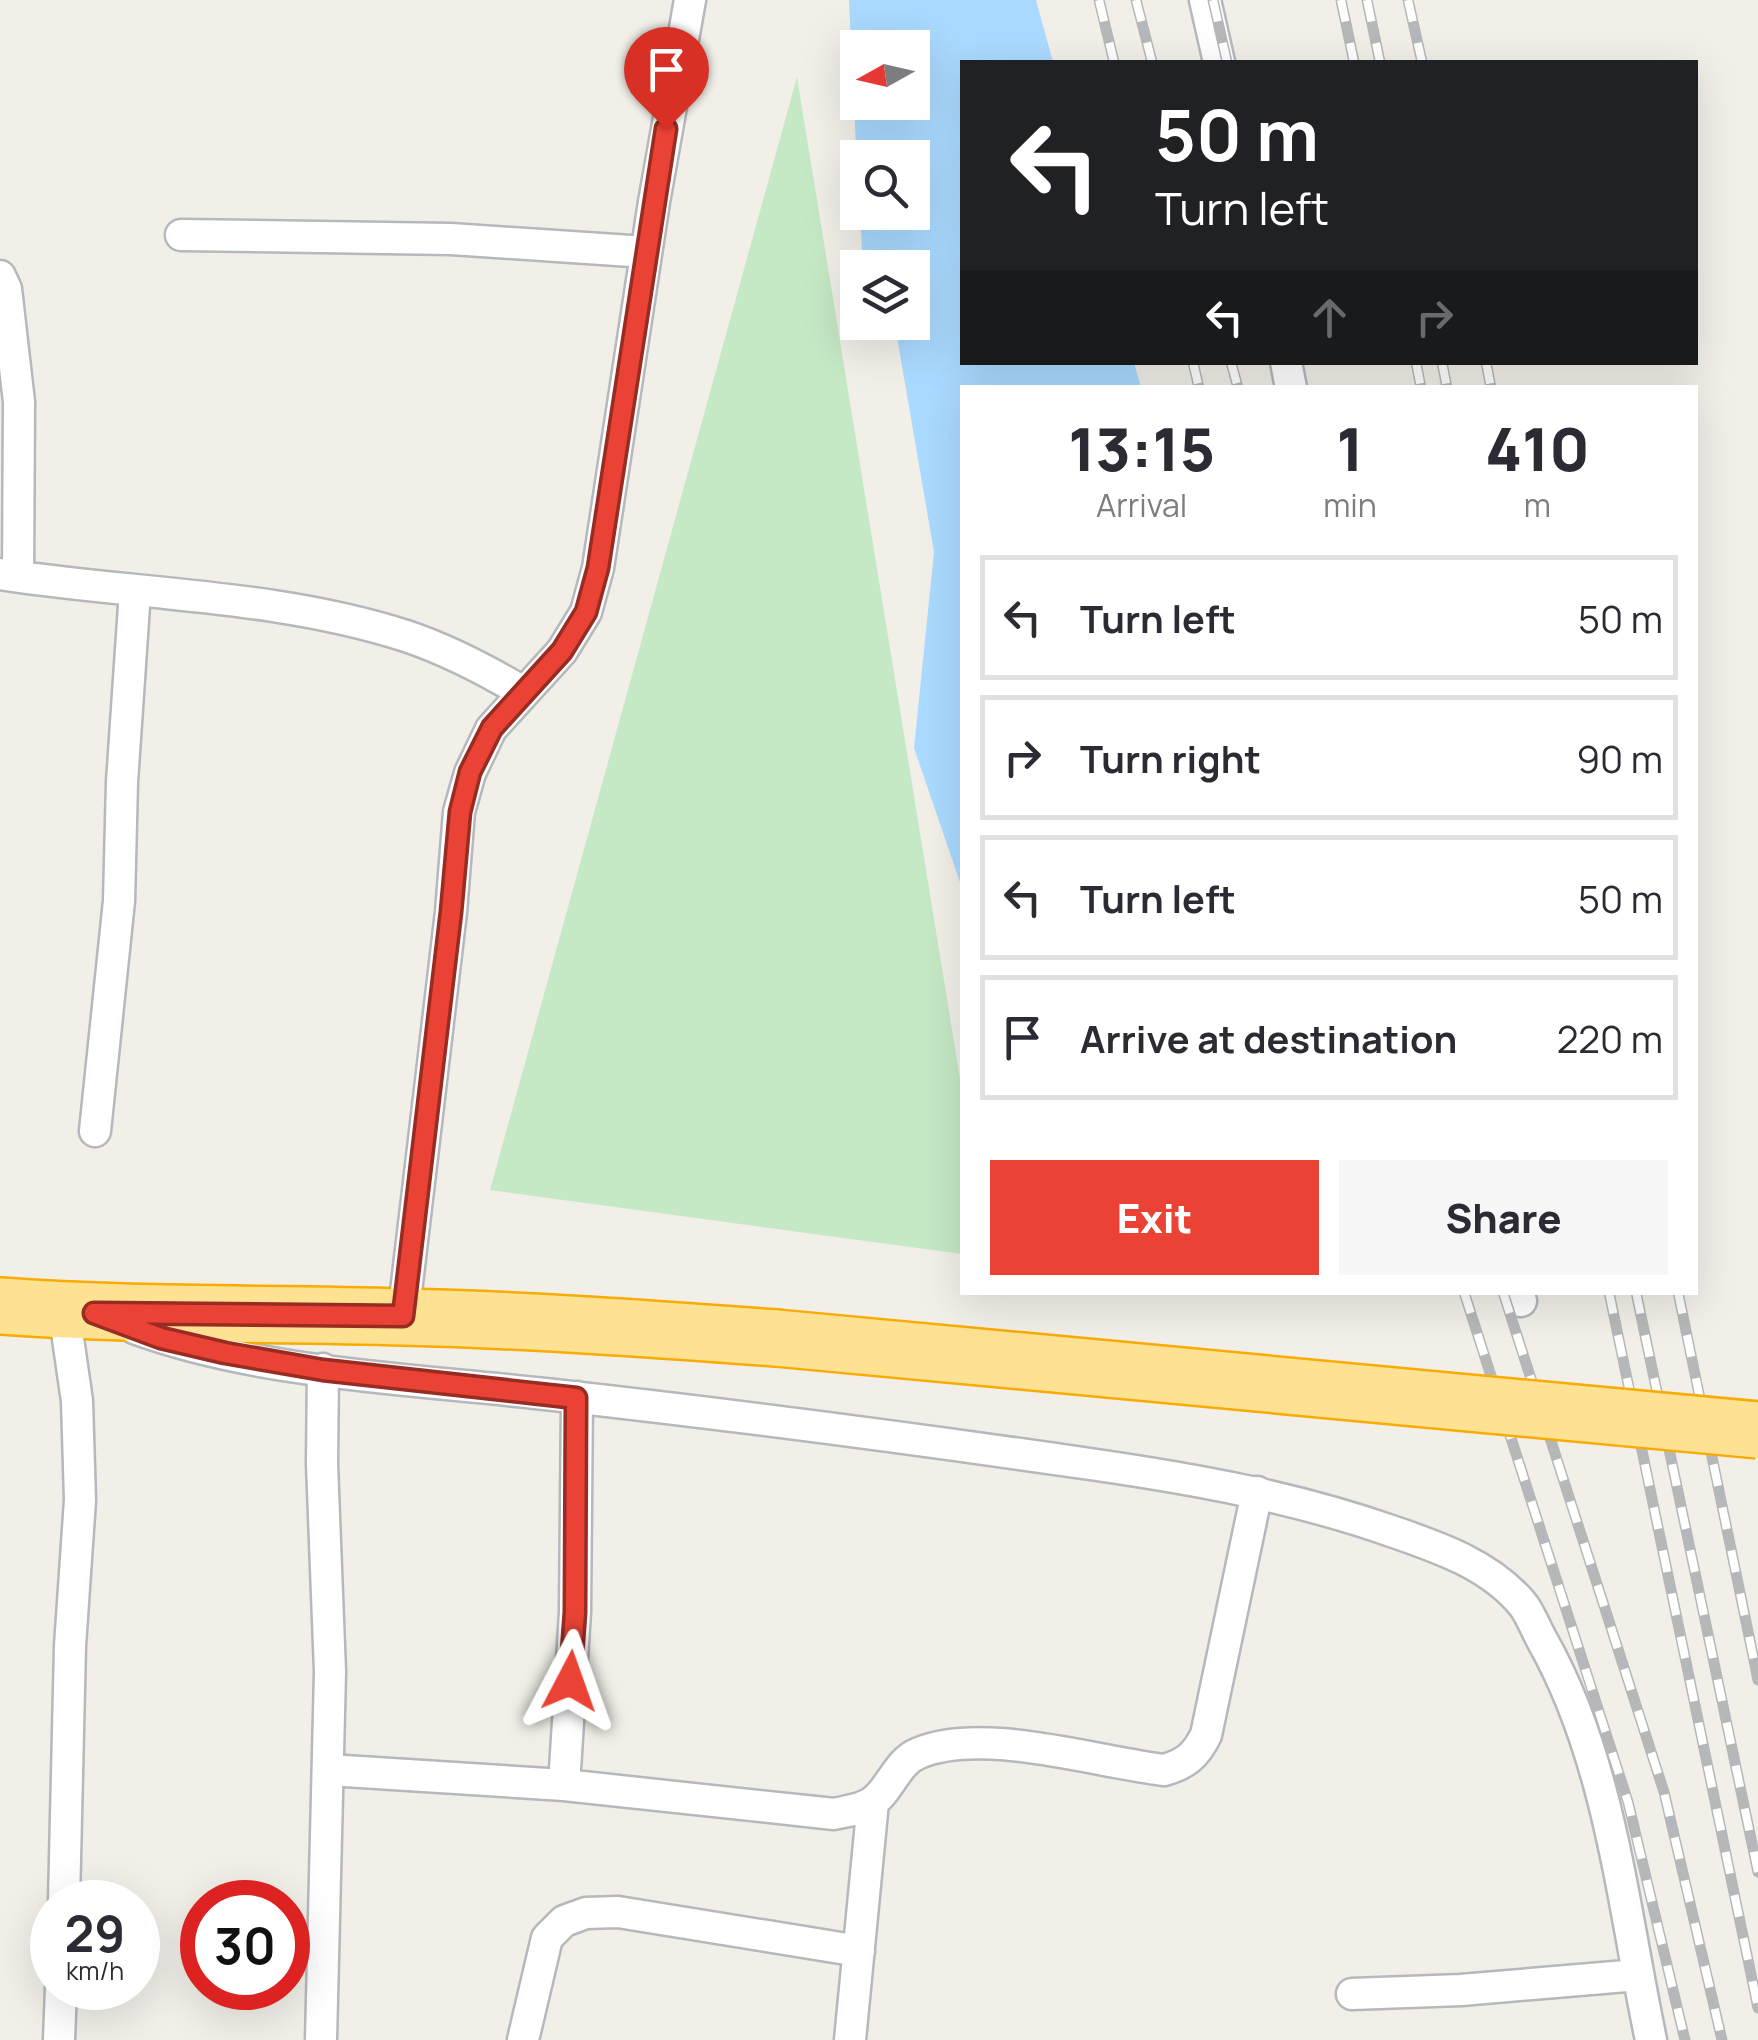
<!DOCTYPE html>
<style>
:root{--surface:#fff;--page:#f7f7f7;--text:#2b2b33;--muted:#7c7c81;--line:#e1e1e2;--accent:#ea4335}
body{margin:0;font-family:Manrope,sans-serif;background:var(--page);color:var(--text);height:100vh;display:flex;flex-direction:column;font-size:38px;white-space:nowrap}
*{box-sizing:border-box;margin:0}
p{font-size:32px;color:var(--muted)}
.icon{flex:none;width:55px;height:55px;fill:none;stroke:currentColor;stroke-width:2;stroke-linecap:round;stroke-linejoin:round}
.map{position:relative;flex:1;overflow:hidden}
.drawer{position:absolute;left:960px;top:385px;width:738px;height:910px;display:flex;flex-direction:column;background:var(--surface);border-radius:0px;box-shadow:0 10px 40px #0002}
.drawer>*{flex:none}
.guide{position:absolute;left:960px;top:60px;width:738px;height:305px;border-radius:0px;box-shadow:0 10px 40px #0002;background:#202124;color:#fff;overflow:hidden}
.needle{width:65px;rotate:262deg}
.buttons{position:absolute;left:840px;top:30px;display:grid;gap:20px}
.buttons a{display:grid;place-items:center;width:90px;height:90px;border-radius:0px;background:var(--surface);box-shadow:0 10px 40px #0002;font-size:50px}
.speed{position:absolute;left:30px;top:1880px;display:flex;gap:20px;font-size:50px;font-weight:700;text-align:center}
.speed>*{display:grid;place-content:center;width:130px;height:130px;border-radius:50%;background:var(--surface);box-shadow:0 10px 40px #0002;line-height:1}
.speed small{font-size:25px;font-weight:400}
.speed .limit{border:15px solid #d22;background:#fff;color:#111}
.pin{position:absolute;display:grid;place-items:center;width:85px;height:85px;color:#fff;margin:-102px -42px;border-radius:50% 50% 50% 0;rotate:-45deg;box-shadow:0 0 10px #0007}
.pin .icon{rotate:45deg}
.me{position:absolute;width:110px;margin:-55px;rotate:4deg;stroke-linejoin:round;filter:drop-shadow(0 0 8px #0008)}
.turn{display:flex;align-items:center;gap:35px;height:210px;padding:0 30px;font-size:45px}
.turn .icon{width:130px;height:130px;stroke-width:2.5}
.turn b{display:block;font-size:70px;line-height:85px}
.lanes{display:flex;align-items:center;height:95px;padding:0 30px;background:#0003;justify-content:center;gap:50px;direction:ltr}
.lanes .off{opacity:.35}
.eta{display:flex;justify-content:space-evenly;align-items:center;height:170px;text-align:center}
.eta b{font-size:60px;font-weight:800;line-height:70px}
.button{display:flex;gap:20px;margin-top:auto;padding:20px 30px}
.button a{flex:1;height:115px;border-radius:0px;background:var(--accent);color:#fff;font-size:40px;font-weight:800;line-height:115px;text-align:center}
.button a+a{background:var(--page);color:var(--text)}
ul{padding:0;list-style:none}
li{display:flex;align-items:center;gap:30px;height:125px;margin:0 20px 15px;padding:0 10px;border:5px solid var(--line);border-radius:0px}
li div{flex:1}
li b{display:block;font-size:38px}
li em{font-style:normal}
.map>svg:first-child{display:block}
.green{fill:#c5e8c5}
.water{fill:#aadaff;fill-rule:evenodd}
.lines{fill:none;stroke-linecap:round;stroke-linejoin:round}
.street-casing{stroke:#b5b8bc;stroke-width:35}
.highway-casing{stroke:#f9ab00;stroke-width:60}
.path{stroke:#9cc7a9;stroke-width:6;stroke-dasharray:10 5;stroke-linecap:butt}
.street{stroke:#fff;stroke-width:30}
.highway{stroke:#fde293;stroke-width:55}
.rail-casing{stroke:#b6b7b8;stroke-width:11}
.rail{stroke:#fff;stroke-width:8;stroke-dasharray:22;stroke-linecap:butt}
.highway-bridge-casing{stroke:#f9ab00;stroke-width:60;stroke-linecap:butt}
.highway-bridge{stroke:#fde293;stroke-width:55}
.route-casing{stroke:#982c22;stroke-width:25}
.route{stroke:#ea4335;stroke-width:18}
</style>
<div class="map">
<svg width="1758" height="2040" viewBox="0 0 1758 2040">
<rect width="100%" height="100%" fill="#f1efe8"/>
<!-- green -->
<path class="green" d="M797 77 962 1091V1254L490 1190Z"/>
<!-- water -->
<path class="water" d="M849 0H1036L1053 62H962V362L1134 363 1141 387 962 388V888L914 748 934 552 897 337 887 323 912 322V268L863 267 860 213 912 212V158H858L857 169ZM858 48H912V102H858Z"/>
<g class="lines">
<defs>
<path id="street" d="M1205 0 1219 62
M181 235 451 239 646 252
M0 276 6 289 19 402 18 576
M1286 362 1291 388
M0 574C135 595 276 594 406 636 448 650 486 670 523 692
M95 1131 119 901 122 782 135 591
M1518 1292 1521 1301
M403 1317 451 912 459 812 470 773 491 729 562 651 586 612 598 568 654 202 690 0
M134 1328C259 1374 413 1379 545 1394 727 1414 909 1438 1090 1464 1194 1479 1295 1497 1394 1532 1441 1548 1492 1566 1524 1606 1531 1616 1536 1629 1542 1640 1610 1760 1623 1907 1651 2040
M329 1770 564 1785 834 1814C847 1811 860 1810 871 1803 891 1790 896 1762 919 1753 982 1726 1096 1762 1164 1770 1186 1764 1196 1755 1206 1735L1257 1492
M564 1785 575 1612 577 1397
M64 1902 70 1646 80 1500 77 1401 64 1311
M1352 1994 1461 1990 1638 1975
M59 2040 61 1988
M321 2040 330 1672 322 1464 323 1369
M523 2040 547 1938 564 1921 586 1913 618 1912 859 1951
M850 2040 873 1802"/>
<path id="highway" d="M0 1306C135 1316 269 1313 404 1317 528 1320 652 1329 776 1338"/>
</defs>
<!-- street casing -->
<use href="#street" class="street-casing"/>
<!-- highway casing -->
<use href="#highway" class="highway-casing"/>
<!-- path -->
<path class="path" d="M1367 0 1380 62
M1442 362 1447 388"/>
<!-- street -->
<use href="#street" class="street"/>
<!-- highway -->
<use href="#highway" class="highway"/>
<defs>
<path id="rail" d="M1099 0 1114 62
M1136 0 1152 62
M1213 0 1227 62
M1341 0 1354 62
M1367 0 1380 62
M1408 0 1422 62
M1193 362 1199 388
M1231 362 1238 388
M1416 362 1421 388
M1442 362 1447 388
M1486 362 1491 388
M1464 1292 1628 1802 1685 2040
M1503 1292 1664 1792 1722 2040
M1609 1292 1758 2008
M1636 1292 1758 1872
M1678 1292 1758 1680"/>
</defs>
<!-- rail casing -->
<use href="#rail" class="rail-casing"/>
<!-- rail -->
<use href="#rail" class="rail"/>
<defs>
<path id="highway-bridge" d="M776 1338 1758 1430"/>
</defs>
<!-- highway-bridge casing -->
<use href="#highway-bridge" class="highway-bridge-casing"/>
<!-- highway-bridge -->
<use href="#highway-bridge" class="highway-bridge"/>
</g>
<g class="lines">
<defs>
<path id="route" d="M570 1681 575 1612 576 1398 323 1370 225 1353 161 1338 94 1313 403 1316 451 912 460 812 470 772 492 728 562 651 586 612 598 568 666 129"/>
</defs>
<!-- route casing -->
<use href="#route" class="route-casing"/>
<!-- route -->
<use href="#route" class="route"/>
</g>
</svg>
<div class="buttons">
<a><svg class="needle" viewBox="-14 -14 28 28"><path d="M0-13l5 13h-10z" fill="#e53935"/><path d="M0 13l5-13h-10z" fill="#7c7c81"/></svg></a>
<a><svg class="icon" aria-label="search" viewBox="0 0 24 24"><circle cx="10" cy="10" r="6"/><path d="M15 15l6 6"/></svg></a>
<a><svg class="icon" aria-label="layers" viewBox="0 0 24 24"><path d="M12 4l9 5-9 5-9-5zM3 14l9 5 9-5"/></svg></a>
</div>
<div class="speed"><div>29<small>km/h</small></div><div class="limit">30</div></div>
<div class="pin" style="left:666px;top:129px;background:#d93025"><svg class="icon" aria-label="arrive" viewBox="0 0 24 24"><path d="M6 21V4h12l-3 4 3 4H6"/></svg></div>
<svg class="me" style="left:570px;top:1681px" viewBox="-20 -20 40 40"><path d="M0-17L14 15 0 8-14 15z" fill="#ea4335" stroke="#fff" stroke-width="4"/></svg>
<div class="guide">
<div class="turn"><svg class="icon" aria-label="left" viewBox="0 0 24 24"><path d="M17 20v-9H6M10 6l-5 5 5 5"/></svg><div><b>50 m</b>Turn left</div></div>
<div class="lanes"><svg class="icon" aria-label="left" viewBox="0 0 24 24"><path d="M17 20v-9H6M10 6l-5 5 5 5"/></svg><svg class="icon off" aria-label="ahead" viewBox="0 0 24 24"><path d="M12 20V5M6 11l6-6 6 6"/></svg><svg class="icon off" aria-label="right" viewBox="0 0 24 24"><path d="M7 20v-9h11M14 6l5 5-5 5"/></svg></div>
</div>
<section class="drawer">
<div class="eta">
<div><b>13:15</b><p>Arrival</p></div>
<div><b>1</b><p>min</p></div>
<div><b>410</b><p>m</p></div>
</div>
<ul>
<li><svg class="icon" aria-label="left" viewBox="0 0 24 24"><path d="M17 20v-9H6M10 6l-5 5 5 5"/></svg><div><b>Turn left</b></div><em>50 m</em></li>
<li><svg class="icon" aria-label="right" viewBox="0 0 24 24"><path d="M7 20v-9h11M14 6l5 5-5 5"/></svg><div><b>Turn right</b></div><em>90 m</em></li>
<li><svg class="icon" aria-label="left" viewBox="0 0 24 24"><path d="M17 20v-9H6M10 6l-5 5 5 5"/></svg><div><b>Turn left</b></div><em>50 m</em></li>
<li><svg class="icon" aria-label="arrive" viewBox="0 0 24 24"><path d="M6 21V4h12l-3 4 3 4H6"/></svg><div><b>Arrive at destination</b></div><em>220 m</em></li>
</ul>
<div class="button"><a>Exit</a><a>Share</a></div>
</section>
</div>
